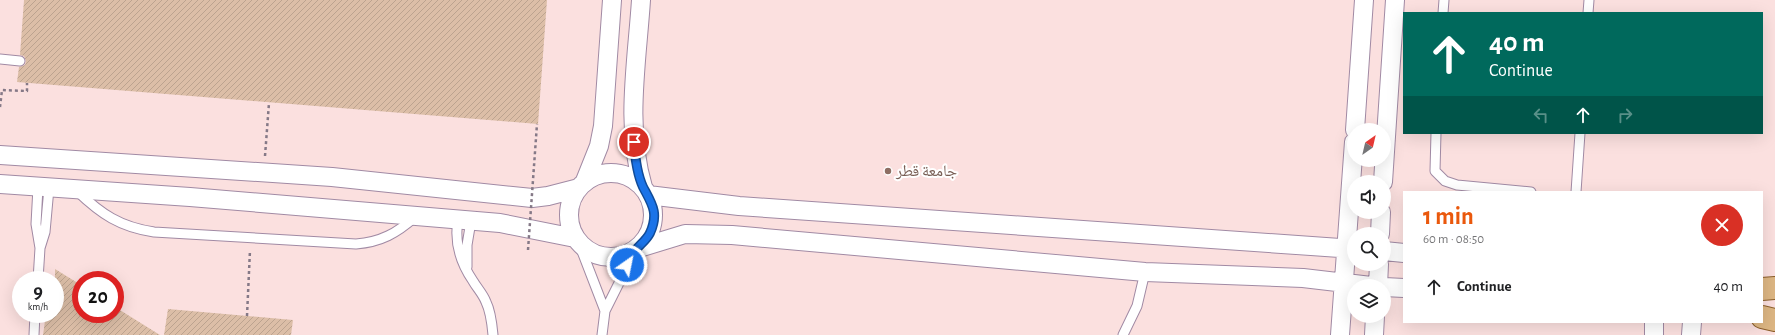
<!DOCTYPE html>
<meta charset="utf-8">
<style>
:root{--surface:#fff;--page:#f6f6f6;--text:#202124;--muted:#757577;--accent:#ea580c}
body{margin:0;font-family:"Alegreya Sans","Noto Naskh Arabic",sans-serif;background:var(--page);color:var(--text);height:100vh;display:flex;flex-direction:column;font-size:15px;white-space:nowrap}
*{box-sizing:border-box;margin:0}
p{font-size:13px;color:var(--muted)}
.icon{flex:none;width:22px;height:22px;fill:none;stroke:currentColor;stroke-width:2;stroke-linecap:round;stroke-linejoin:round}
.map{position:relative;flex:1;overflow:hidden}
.sheet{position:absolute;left:1403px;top:191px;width:360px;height:132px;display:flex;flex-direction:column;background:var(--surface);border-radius:0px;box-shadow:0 4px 16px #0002}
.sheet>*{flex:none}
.guide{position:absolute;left:1403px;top:12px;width:360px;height:122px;border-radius:0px;box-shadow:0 4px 16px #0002;background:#00695c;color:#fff;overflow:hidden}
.needle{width:26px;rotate:34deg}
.buttons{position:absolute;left:1347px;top:123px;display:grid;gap:8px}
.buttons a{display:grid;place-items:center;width:44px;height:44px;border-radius:50%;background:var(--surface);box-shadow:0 4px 16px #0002;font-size:20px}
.speed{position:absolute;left:12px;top:271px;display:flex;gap:8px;font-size:20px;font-weight:700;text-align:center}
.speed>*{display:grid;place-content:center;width:52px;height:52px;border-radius:50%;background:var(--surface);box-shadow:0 4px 16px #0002;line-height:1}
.speed small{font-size:10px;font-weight:400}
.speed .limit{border:6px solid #d22;background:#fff;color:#111}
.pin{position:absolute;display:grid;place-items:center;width:34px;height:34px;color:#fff;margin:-17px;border:2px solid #fff;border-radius:50%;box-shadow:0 1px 4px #0007}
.me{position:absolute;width:44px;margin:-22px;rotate:33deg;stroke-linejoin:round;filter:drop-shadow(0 0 3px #0008)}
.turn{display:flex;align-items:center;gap:14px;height:84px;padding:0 20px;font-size:18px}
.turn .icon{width:52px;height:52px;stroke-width:2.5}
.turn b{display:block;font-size:28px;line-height:34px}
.lanes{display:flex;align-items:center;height:38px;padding:0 20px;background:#0003;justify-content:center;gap:20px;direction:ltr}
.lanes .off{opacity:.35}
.round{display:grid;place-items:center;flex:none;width:42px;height:42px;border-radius:21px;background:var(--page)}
.headline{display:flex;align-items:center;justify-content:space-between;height:68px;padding:0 20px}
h1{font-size:24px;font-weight:600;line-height:30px;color:var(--accent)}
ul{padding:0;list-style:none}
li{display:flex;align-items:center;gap:12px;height:56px;padding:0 20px}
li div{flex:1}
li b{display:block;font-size:15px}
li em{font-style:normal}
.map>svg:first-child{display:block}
.education{fill:#fbe0df;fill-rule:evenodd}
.building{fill:url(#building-hatch)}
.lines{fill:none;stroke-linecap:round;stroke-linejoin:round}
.service-casing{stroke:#a18aa4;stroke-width:11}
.minor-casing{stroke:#a18aa4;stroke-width:20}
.primary-casing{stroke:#8c5f2b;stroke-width:24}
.path{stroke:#857987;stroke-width:2.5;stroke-dasharray:3 3;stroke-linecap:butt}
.service{stroke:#fff;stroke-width:9}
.minor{stroke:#fff;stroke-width:18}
.primary{stroke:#ddb683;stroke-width:22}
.path-bridge{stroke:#857987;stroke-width:2.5;stroke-dasharray:3 3;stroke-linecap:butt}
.route-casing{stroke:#114b97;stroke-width:10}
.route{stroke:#1a73e8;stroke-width:7}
.education-dot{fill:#8d6e63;stroke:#fff;stroke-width:1.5}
.labels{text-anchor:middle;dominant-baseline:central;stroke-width:4;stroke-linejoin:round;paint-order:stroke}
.education-label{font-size:16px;fill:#785e54;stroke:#fff;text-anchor:start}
</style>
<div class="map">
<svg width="1775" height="335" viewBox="0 0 1775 335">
<defs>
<pattern id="building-hatch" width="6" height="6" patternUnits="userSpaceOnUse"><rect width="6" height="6" fill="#dcbea7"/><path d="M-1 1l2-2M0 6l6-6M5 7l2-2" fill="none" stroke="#bca38f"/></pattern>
</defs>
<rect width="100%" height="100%" fill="#fbecfd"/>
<!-- education -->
<path class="education" d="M0 0H1775V335H0ZM1404 13H1762V133H1404ZM1354 130H1384V160H1354ZM1354 182H1384V212H1354ZM1404 192H1762V322H1404ZM1354 234H1384V264H1354ZM21 280H55V314H21ZM81 280H115V314H81ZM1354 286H1384V316H1354Z"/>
<!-- building -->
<path class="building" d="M24 0H547L538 124 17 82 19 67 25 65 26 61 24 56 20 55Z
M55 269 81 285V314H115V307L160 335H43L46 314H55Z
M168 309 293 320 291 335H164Z"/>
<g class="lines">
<defs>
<path id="service" d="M1443 13 1444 0
M1588 13 1589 0
M0 59 20 61
M1436 133 1435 171 1445 181 1457 185 1531 192
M38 187 36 224 40 248
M77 191C101 214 120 227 154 232L356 244C381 242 397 233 415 217
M1576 192 1580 133
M458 220C454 243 460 262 473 281 477 288 483 294 486 302 491 312 492 324 493 335
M578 241 605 311
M467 267V245L471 221
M38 280 40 248 45 232 49 188
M34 335 35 314
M602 335 605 311 635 251
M1123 335 1137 306 1145 272"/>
<path id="minor" d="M641 0C637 62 625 127 643 187
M1355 130 1364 0
M0 155 332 177 532 198 548 196 579 188
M569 215a42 42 0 1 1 84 0a42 42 0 1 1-84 0Z
M585 181 599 146 603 126 612 0
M1383 182 1395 0
M0 184 190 197 500 223 575 238
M648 195 739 206 1354 249
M1380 234 1381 212
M639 248 685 234 732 235 1145 272 1303 278 1371 286
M1384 251 1404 253
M1378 286 1379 264
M1384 287 1404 288
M1654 322V335
M1340 335 1354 142
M1374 335 1375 316
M1691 335 1692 322"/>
<path id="primary" d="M1762 289 1775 288
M1762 317 1775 320"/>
</defs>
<!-- service casing -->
<use href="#service" class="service-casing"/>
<!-- minor casing -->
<use href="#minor" class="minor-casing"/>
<!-- primary casing -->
<use href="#primary" class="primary-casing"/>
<!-- path -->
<path class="path" d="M0 107 2 90 27 91V83
M265 156 269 103
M247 316 250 250"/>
<!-- service -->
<use href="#service" class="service"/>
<!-- minor -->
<use href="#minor" class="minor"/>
<!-- primary -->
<use href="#primary" class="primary"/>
<!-- path-bridge -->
<path class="path-bridge" d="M528 250 537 124"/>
</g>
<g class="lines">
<defs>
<path id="route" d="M627 265C629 261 631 256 634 252 639 245 646 241 650 233 659 213 652 204 643 187 637 174 635 157 634 142"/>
</defs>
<!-- route casing -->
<use href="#route" class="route-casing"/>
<!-- route -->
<use href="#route" class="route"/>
</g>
<!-- markers -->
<circle class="education-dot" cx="888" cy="171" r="4"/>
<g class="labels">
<!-- education labels -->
<g class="education-label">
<text x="896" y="171">جامعة قطر</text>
</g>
</g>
</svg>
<div class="buttons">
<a><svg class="needle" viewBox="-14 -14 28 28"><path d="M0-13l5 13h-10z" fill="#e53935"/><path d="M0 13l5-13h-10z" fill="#757577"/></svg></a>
<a><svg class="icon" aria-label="sound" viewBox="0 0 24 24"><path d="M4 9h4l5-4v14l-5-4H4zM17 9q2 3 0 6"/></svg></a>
<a><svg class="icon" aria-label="search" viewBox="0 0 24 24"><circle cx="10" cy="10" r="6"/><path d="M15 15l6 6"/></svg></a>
<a><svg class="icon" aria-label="layers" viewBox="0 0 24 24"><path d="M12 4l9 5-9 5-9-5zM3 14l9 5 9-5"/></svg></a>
</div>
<div class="speed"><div>9<small>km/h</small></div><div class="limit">20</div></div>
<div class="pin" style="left:634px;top:142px;background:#d93025"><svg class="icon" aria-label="arrive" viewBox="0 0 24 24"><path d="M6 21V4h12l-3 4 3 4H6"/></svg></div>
<svg class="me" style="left:627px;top:265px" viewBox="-20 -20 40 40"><circle r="17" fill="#1a73e8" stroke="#fff" stroke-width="3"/><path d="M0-11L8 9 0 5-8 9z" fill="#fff"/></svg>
<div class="guide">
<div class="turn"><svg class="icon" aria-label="ahead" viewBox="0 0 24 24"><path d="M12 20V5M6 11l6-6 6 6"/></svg><div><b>40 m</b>Continue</div></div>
<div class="lanes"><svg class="icon off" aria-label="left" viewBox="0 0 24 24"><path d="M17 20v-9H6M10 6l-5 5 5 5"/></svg><svg class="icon" aria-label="ahead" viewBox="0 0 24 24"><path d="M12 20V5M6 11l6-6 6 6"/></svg><svg class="icon off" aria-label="right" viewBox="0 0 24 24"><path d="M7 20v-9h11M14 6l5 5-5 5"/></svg></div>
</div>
<section class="sheet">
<div class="headline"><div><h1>1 min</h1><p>60 m · 08:50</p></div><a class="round" style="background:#d93025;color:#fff"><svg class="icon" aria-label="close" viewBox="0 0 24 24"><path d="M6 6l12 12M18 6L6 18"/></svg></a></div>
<ul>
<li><svg class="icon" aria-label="ahead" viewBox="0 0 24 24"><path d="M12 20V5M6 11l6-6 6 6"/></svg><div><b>Continue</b></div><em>40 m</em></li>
</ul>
</section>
</div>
